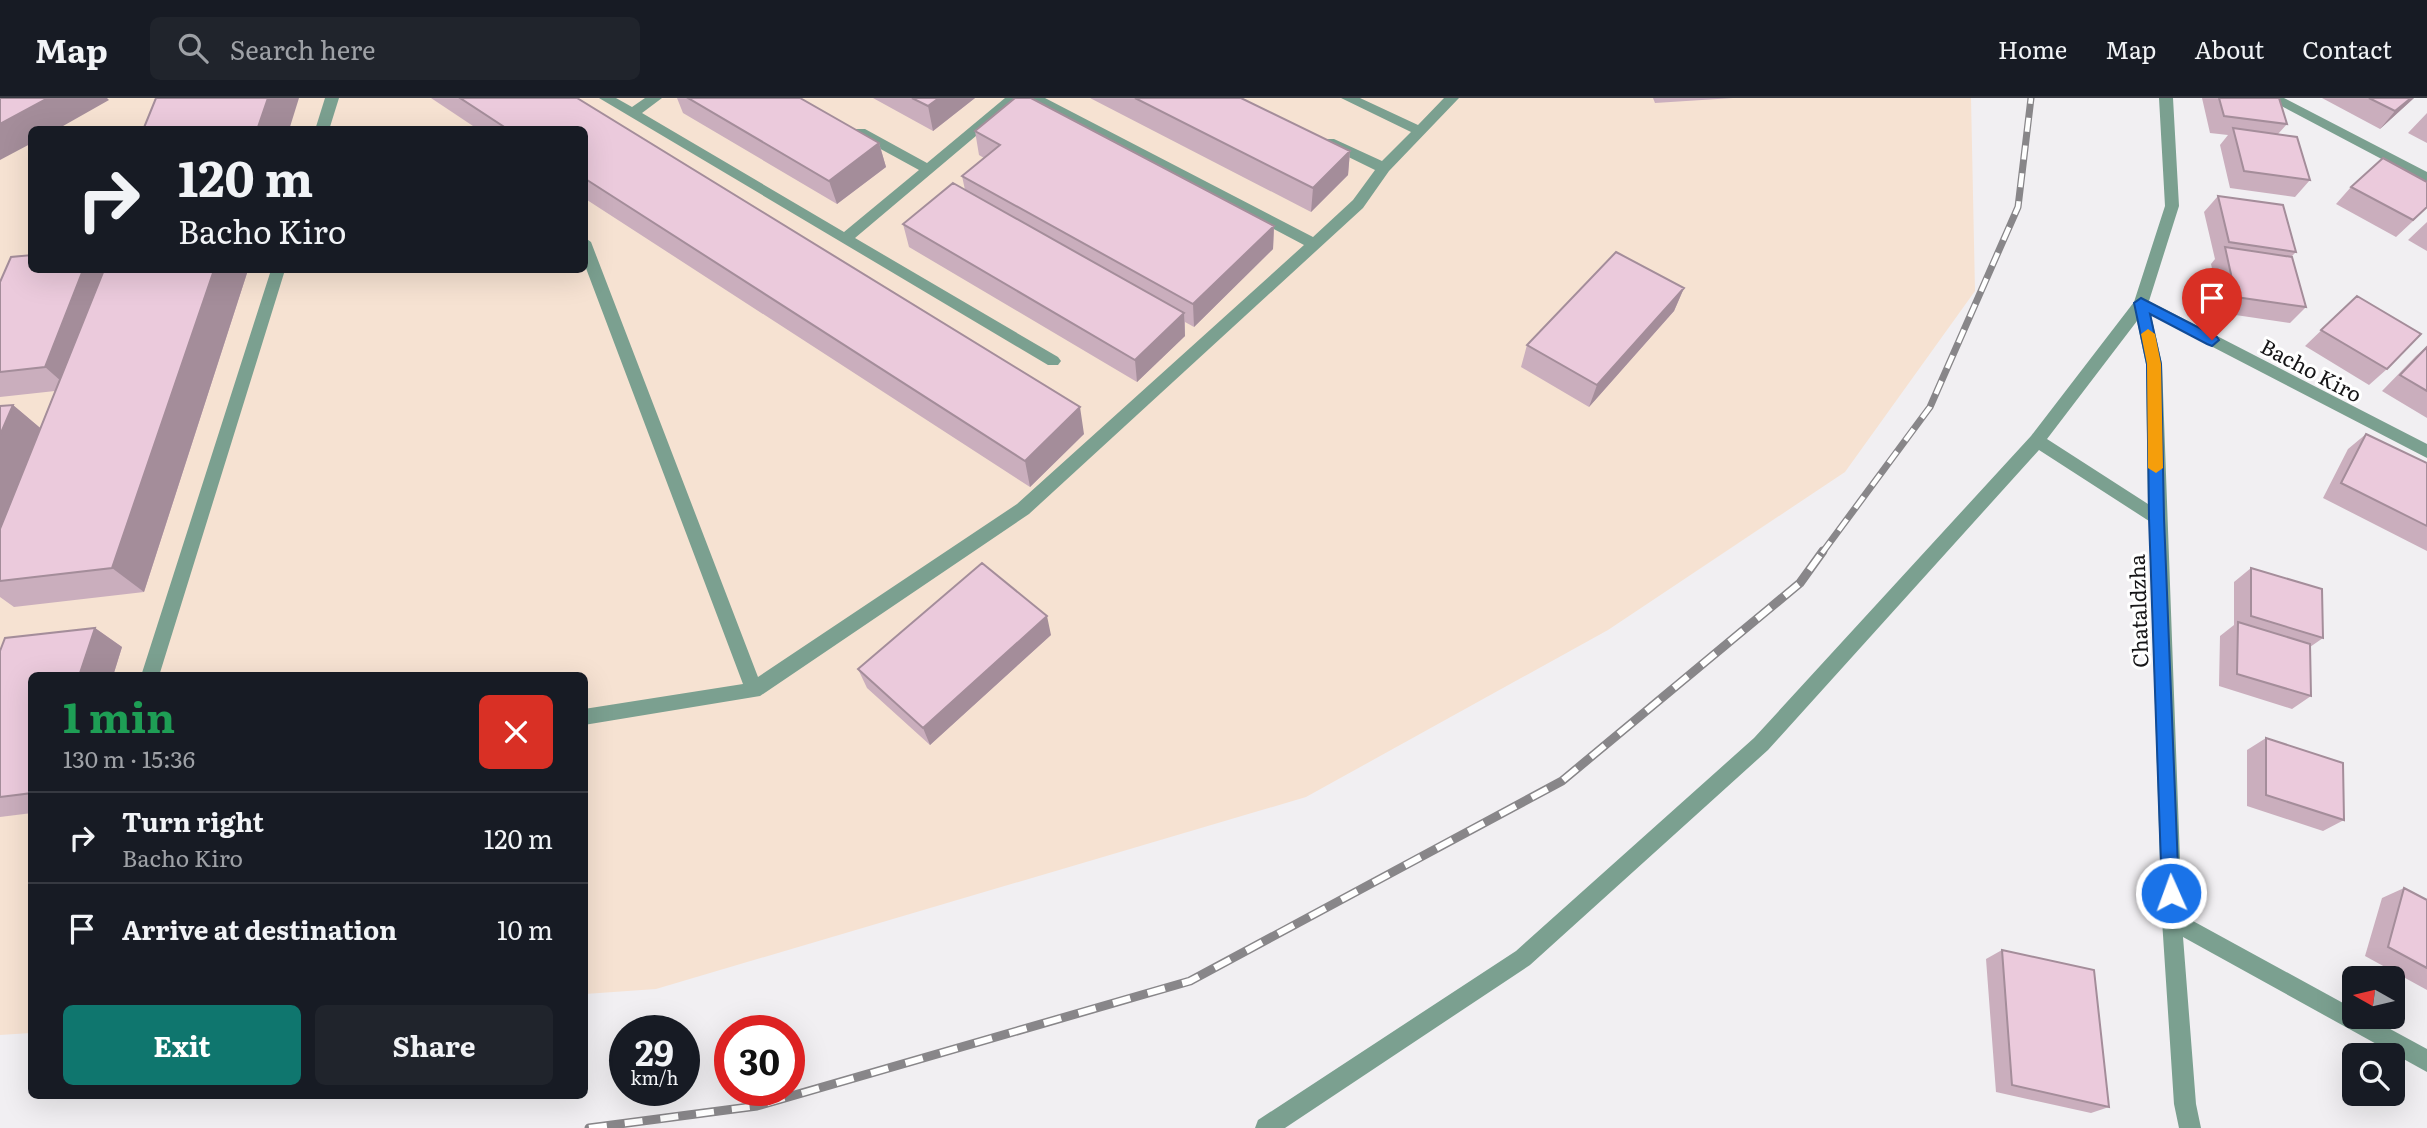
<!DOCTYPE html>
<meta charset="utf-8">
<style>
:root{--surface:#171b24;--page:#20242c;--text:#f1f3f6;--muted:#9ea1a6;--line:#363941;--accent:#0f766e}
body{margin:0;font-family:Literata,serif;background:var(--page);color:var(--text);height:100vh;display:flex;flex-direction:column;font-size:26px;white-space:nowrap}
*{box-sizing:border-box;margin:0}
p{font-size:23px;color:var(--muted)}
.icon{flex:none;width:38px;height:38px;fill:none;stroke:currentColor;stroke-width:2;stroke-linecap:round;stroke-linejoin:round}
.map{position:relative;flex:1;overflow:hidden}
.side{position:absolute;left:28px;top:574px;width:560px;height:427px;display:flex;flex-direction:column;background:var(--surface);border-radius:10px;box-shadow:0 7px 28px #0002}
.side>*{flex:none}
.top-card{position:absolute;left:28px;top:28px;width:560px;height:147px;border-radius:10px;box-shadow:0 7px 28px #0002;background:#171b24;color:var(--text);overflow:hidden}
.needle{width:46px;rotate:278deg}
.buttons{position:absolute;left:2342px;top:868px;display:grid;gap:14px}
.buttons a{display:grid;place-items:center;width:63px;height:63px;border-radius:10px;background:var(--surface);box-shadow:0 7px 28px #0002;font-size:35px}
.speed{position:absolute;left:609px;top:917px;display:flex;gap:14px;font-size:35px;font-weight:700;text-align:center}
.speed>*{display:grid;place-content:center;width:91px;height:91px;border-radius:50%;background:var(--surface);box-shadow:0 7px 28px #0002;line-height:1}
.speed small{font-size:18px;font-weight:400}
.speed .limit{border:10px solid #d22;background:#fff;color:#111}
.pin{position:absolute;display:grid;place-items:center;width:60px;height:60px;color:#fff;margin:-72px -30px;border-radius:50% 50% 50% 0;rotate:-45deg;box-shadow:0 0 7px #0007}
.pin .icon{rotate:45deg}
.me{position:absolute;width:77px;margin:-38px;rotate:358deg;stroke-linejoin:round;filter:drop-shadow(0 0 5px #0008)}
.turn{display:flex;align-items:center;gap:24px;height:147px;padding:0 35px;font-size:32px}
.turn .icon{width:91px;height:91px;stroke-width:2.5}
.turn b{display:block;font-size:49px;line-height:60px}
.round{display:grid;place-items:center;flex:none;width:74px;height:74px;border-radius:10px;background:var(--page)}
.head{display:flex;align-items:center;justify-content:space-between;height:119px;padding:0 35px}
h1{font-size:42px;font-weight:700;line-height:52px;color:#1e9e55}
.action{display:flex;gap:14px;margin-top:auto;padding:14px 35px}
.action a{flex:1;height:80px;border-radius:10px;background:var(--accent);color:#fff;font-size:28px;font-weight:700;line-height:80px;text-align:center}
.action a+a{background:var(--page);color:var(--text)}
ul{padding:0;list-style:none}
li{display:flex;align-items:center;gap:21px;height:91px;padding:0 35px;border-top:2px solid var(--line)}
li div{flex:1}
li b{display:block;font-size:26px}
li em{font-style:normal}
header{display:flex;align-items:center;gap:42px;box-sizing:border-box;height:98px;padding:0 35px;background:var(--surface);border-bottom:2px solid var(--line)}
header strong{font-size:33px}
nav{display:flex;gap:38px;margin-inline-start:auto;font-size:24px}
.search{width:490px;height:63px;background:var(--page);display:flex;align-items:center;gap:18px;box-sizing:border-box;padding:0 24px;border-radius:10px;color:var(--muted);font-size:26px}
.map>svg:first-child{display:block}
.industrial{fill:#f6e2d2;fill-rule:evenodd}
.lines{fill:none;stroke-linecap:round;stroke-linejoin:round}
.lane{fill:#7ba090;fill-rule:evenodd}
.street{fill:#7ba090;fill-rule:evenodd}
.rail-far1-casing{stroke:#888689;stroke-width:7}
.rail-casing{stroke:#888689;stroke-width:9}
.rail-far1{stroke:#fff;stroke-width:4.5;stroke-dasharray:14;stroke-linecap:butt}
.rail{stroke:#fff;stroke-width:6;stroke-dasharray:18;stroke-linecap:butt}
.wall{fill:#caaebd}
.shaded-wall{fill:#a48d9a}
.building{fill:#ebcadc;stroke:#a48d9a;stroke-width:2}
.route{fill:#1a73e8;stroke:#114b97;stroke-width:2}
.slow{fill:#f59e0b}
.labels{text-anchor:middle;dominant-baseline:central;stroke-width:6;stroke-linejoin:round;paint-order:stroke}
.street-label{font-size:21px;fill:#161517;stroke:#fff}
</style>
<header>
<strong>Map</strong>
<div class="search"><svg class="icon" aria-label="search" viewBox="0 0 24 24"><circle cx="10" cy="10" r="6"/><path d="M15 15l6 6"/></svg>Search here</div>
<nav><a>Home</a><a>Map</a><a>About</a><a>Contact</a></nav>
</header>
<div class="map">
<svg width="2427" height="1030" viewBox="0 0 2427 1030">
<rect width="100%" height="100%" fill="#f1eff2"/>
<!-- industrial -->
<path class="industrial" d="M0 0H1971L1975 193 1845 374 1608 532 1306 699 656 891 585 896 584 578H32L31 935 0 937ZM32 32H584V172H32Z"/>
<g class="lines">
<!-- lane -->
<path class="lane" d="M325 0H339L329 32H315Z
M599 0H616L632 9 645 0H662L642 15 844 134 919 72 855 37V31H865L927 65 1005 0H1021L855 140 1058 259 1061 263 1058 267H1048Z
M1027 0H1045L1313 139 1353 102 1375 72 1324 47V41H1334L1382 63 1411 34 1341 0H1360L1418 27 1444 0H1459L1389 73 1363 110 1029 416 760 598 584 627V611L743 586 584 165V139L591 144 758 579 1017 406 1304 147Z
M271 172H285L159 578H141Z"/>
<!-- street -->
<path class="street" d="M2159 0H2173L2179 108 2149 203 2427 346V360L2151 217 2162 266 2182 817 2354 911V919H2368L2427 951V974L2183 839 2196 1006 2201 1030H2179L2174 1006 2162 822 2149 423 2039 352 1768 652 1530 867 1285 1030H1255L1258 1022 1516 853 1754 640 2031 338 2134 204 2165 108ZM2137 223 2146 266 2148 406 2047 341Z
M2266 0H2284L2427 74V85Z"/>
<defs>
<path id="rail-far1" d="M1822 455 1930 309 2018 109 2031 0"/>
<path id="rail" d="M589 1030 757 1008 1190 883 1562 683 1800 485 1823 453"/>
</defs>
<!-- rail-far1 casing -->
<use href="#rail-far1" class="rail-far1-casing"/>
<!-- rail casing -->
<use href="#rail" class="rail-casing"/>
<!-- rail-far1 -->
<use href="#rail-far1" class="rail-far1"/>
<!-- rail -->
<use href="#rail" class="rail"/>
</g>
<!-- wall -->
<path class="wall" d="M431 0H577L1084 336 1030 389 584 100V32H479Z
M677 0H800L879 45 886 69 837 106 683 15Z
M873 0H975L933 33Z
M1090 0H1241L1350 53 1348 77 1311 114Z
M1653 0H1733L1655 5Z
M2202 0H2279L2287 26 2278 36 2310 82 2295 99 2230 90 2220 47 2228 37 2210 35Z
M2322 0H2414L2380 31Z
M2427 15V45L2408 35Z
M975 33 1274 128 1273 151 1194 229 1185 224V238L1137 284 909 149 903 126 965 92 962 78 984 60 979 57Z
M2427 84V110L2396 139 2336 106 2351 89Z
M2218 98 2296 154 2291 159 2306 209 2290 225 2222 215 2211 166 2215 161 2204 114Z
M2427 124V153L2408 142Z
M32 172H248L144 494 14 509 0 499V308L13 307 40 330 55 293 0 299V184Z
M1684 190 1674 213 1589 309 1521 269 1527 247Z
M2357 198 2387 271 2369 287 2305 248Z
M2427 248V320L2382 293 2416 258Z
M2366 336 2427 365V453L2323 400 2348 351Z
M2251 470 2323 540 2310 549 2311 598 2292 611 2219 588 2220 538 2234 527V484Z
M95 530 122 549 113 578H32V715L0 719V553Z
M1051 537 930 647 867 590 858 571Z
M2266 640 2344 722 2323 733 2247 708V652Z
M2404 790 2427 802V892L2365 858 2382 800Z
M2002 852 2109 1009 2091 1015 1996 994 1986 861Z"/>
<!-- shaded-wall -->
<path class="shaded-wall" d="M48 0H107L109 2 56 32H32V45L0 62V26Z
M268 0H299L289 32H257Z
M939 0H975L933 33 928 8Z
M2411 0H2414L2380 31 2395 13Z
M879 45 886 69 837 106 829 83Z
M1350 53 1348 77 1311 114 1313 90Z
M1274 128 1273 151 1194 229 1193 206Z
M83 172H111L70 291 45 269Z
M214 172H248L144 494 112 470Z
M1684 190 1674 213 1589 309 1597 287Z
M1184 215 1185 238 1137 284 1135 262Z
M13 307 45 334 0 448V337Z
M1080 309 1084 336 1030 389 1025 363Z
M1047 518 1051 537 930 647 923 630Z
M95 530 122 549 113 578H79Z"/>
<!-- building -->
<path class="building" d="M0 0H48L0 26Z
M156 0H268L257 32H143Z
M460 0H577L1080 309 1025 363 584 80V32H509Z
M688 0H800L879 45 829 83Z
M912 0H939L928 8Z
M1015 0H1031L1274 128 1193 206 962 78 1000 47 975 33Z
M1135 0H1241L1350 53 1313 90Z
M2219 0H2279L2287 26 2224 18Z
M2369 0H2411L2395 13Z
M2233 30 2297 39 2310 82 2244 73Z
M2383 60 2427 84V109L2413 122 2351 89Z
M953 85 1184 215 1135 262 903 126Z
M2218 98 2283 107 2296 154 2229 144Z
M2225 149 2292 159 2306 209 2236 199Z
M1616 154 1684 190 1597 287 1527 247Z
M32 157V172H83L45 269 0 274V184L11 159Z
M104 172H214L112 470 0 483V431Z
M2357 198 2421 236 2387 271 2321 232Z
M2427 249V293L2400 277Z
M13 307 0 337V308Z
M2366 336 2427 365V428L2341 385Z
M982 465 1047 518 923 630 858 571Z
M2251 470 2322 491 2323 540 2251 518Z
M2238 524 2310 546 2311 598 2237 576Z
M95 530 79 578H32V695L0 699V553L5 540Z
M2266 640 2343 665 2344 722 2266 697Z
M2404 790 2427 802V870L2388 849Z
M2002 852 2094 872 2109 1009 2012 987Z"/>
<!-- route -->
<path class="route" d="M2141 200 2217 239 2219 242 2212 248 2207 246 2150 216 2161 266 2164 420 2179 795 2177 801 2171 804 2164 801 2162 795 2149 420 2147 266 2134 205Z"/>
<!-- slow -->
<path class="slow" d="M2148 231 2155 236 2161 266 2163 370 2156 375 2148 370 2147 266 2141 236Z"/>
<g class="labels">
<!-- street labels -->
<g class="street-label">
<text transform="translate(2312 271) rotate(28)">Bacho Kiro</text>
<text transform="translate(2137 513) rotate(-92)">Chataldzha</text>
</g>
</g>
</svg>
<div class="buttons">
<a><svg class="needle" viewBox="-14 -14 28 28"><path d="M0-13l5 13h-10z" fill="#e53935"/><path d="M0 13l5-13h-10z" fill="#9ea1a6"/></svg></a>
<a><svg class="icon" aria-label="search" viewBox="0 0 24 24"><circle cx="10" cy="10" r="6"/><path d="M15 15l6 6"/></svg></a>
</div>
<div class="speed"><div>29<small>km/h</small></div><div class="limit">30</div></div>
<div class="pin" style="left:2212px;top:242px;background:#d93025"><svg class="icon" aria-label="arrive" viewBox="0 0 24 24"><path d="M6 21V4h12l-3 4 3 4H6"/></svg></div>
<svg class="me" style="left:2171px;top:795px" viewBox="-20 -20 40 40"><circle r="17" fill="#1a73e8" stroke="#fff" stroke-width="3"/><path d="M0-11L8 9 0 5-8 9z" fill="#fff"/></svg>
<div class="top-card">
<div class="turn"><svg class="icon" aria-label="right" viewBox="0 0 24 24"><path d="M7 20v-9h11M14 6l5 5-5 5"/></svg><div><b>120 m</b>Bacho Kiro</div></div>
</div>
<section class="side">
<div class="head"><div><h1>1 min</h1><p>130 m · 15:36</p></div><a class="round" style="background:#d93025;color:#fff"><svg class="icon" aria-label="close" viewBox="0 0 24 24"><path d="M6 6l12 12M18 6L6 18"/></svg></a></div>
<ul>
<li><svg class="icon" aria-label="right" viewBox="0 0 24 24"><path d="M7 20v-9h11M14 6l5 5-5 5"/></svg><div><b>Turn right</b><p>Bacho Kiro</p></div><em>120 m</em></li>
<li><svg class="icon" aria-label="arrive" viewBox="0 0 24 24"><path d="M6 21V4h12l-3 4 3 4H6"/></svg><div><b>Arrive at destination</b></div><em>10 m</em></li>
</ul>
<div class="action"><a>Exit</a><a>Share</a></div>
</section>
</div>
